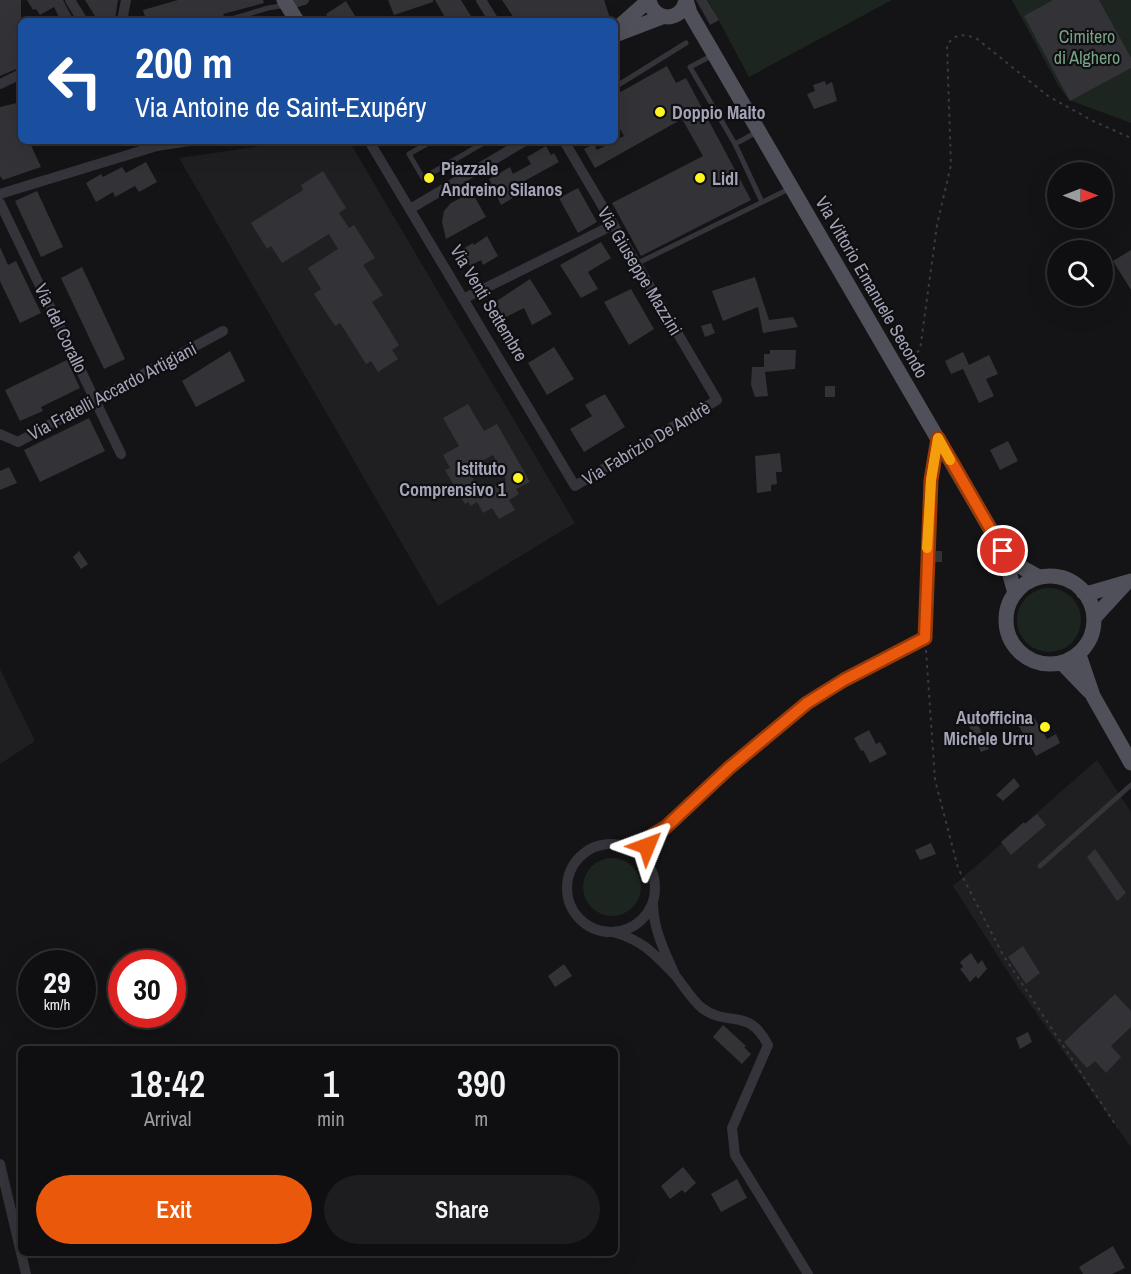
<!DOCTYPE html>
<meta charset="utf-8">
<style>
:root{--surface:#0f0e10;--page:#1d1c1e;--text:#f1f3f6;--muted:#9b9c9f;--line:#2f2e30;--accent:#ea580c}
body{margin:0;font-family:"Archivo Narrow",sans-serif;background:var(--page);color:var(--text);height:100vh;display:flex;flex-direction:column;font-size:22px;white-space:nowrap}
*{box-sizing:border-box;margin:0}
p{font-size:20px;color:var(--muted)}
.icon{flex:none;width:33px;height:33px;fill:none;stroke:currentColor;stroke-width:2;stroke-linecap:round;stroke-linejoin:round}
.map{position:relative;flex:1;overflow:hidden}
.panel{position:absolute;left:18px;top:1046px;width:600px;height:210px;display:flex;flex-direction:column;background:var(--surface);border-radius:9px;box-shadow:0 6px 24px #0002,0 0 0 2px var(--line)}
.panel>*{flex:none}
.hud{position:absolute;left:18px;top:18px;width:600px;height:126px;border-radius:9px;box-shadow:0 6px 24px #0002,0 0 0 2px var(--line);background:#1a4fa0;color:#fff;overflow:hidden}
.needle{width:39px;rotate:90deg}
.fabs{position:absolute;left:1047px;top:162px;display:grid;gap:12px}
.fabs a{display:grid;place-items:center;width:66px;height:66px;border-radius:50%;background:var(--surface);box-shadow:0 6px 24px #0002,0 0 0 2px var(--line);font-size:30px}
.speed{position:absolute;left:18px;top:950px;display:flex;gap:12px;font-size:30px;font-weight:700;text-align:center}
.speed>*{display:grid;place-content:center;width:78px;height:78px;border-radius:50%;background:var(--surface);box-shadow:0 6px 24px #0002,0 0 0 2px var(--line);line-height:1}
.speed small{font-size:15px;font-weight:400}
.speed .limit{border:9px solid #d22;background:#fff;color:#111}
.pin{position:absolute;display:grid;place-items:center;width:51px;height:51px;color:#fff;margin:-26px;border:3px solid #fff;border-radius:50%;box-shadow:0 2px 6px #0007}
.me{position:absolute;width:66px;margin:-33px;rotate:46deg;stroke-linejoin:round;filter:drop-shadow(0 0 4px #0008)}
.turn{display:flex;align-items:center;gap:21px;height:126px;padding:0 18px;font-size:27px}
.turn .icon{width:78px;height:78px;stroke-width:2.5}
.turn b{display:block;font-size:42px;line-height:51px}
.eta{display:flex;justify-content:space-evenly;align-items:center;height:102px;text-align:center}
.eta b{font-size:36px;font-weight:600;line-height:42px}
.primary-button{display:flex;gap:12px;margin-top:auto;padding:12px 18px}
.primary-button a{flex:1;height:69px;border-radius:36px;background:var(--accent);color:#fff;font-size:24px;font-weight:600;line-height:69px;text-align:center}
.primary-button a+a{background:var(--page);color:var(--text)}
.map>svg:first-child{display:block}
.built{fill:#1f1f22}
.green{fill:#1d2520}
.building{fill:#333337;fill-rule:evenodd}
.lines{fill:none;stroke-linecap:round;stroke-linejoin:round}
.path{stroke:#3a3a42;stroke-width:2;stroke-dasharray:3 4.5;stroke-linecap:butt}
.lane{stroke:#35343b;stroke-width:5}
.street{stroke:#35343b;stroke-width:10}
.primary{stroke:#50505a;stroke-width:15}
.route-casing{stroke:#983908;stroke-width:15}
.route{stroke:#ea580c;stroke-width:10}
.slow{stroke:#f59e0b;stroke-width:10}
.poi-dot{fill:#fff621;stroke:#0f0e10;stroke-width:2}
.labels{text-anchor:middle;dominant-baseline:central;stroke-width:4.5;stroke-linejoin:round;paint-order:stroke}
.park-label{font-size:18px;fill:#78a488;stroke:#0f0e10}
.poi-label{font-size:18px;font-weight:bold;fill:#a3a4b7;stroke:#0f0e10;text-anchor:start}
.street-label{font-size:18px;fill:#a3a4b7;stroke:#0f0e10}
</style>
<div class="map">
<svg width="1131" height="1274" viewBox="0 0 1131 1274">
<rect width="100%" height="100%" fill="#141315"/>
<!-- built -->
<path class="built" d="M295 141H349L575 523 438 606 179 158Z
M0 669 35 741 0 764Z
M1097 760 1131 812V1147L1015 983 953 886Z"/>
<!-- green -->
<path class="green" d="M708 0H892L749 77Z
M1012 0H1131V123L1069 100 1058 85Z
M1017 620a32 32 0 1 1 64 0a32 32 0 1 1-64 0Z
M583 887a29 29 0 1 1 58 0a29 29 0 1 1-58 0Z"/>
<!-- building -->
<path class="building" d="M0 0H21V67L0 76Z
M27 0H63L74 21H61L54 7 40 15 36 9 33 10Z
M85 0H118L115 19 111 21H98Z
M178 0H263L264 3 223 14 224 16 218 21H165L164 16 146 20 143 10Z
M388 0H433V2L394 15Z
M435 0H461L474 21H447Z
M502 0H604L611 21H516Z
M696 0H707L719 20 710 25Z
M1053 0H1099L1131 58V68L1070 101 1024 16Z
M346 1 358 21H330L326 14Z
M667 66 676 83 686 78 751 200 641 256 612 203 703 156 682 119 595 168 584 149 594 144 597 150 624 136 615 120V95Z
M825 81 826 85 832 82 837 101 814 109 807 94 815 91 813 85Z
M21 102V110L16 112 21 124V141H29L41 167 3 180 0 176V107Z
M546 146 551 155 554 153 559 162 519 184 523 192 501 205 489 179 510 167 513 174 531 164 527 157Z
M146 162 157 182 139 192 135 186 115 197 113 192 96 202 86 183 101 174 103 177 122 167 126 173Z
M323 171 346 208 339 213 349 228 354 225 375 258 363 265 383 295 372 302 399 345 392 350 398 359 378 372 371 361 366 364 340 323 335 326 314 294 321 289 308 268 338 249 329 234 282 263 271 246 267 249 251 223 303 190 301 185Z
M578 188 597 222 578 233 559 198Z
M37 191 63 247 41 257 15 201Z
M472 192 486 217 446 239 442 222 444 211 451 203Z
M487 236 498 256 483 265 481 260 470 266 461 250 473 243 474 245Z
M601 242 611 258 588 272 598 289 581 298 560 265Z
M0 247 8 265 16 261 41 313 20 323 0 281Z
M1131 250V290L1113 261Z
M82 267 125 359 104 369 61 278Z
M755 277 769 320 793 317 798 327 763 333 758 307 723 321 712 291Z
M530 279 552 314 532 325 524 308 504 318 495 302Z
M631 289 654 329 629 345 604 302Z
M711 323 715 333 705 337 701 326Z
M554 347 574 379 547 395 528 363Z
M770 350H796L795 369 765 372 768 396 755 397 751 385 752 367H764V354H770Z
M230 351 245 381 196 407 182 381Z
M963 352 969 365 989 355 998 374 986 379 994 396 979 403 963 369 951 374 945 361Z
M67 360 80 388 41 407 43 411 20 421 5 390Z
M825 386H835V397H825Z
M605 394 625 427 584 452 570 429 592 416 585 405Z
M468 404 484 431 497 424 530 482 516 489 519 494 509 500 515 510 499 519 492 508 483 513 477 502 471 506 468 502 465 504 445 470 450 468 443 455 459 446 443 418ZM493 455 506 480 482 494 467 469Z
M89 418 105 451 40 482 24 450Z
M1008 441 1018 461 1000 470 990 450Z
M780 453 782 472H776L777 484 771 485V491L757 493 755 456Z
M9 467 17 483 0 490V471Z
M79 551 88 564 81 569 73 557Z
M936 551H942V562H935Z
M1032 714 1047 739 1056 734 1060 743 1036 756 1017 723Z
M977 722 989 749 981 752 969 726Z
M869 730 876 744 880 742 887 754 870 763 863 750 861 751 854 738Z
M1014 778 1020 786 1003 801 996 795Z
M1037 814 1046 825 1011 855 1001 842 1024 822 1025 824Z
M931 843 936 854 920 860 915 850Z
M1095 849 1126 893 1117 901 1087 857Z
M1023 946 1040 973 1026 984 1008 957Z
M971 953 978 964 982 960 987 969 978 979 976 976 970 982 960 969 963 967 960 962Z
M564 964 572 976 555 987 548 976Z
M1115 994 1131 1011V1027L1111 1046 1121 1057 1106 1073 1095 1061 1087 1068 1064 1042Z
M723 1025 746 1046 744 1047 751 1054 742 1064 713 1037Z
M1028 1032 1032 1042 1020 1049 1016 1038Z
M683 1167 696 1183 685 1193 682 1190 670 1199 661 1186Z
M737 1179 747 1198 721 1212 711 1194Z
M1113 1246 1125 1268 1112 1274H1083L1079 1267Z"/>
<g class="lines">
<!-- path -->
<path class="path" d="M911 357 920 350 937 225 951 165 947 45C956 33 962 34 976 38L1048 96 1093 121 1131 138
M926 650 935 780 958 868 1003 955 1117 1127"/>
<!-- lane -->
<path class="lane" d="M225 21 268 8 286 5
M713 55 690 67 735 144 762 202
M615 87 686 43
M432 141 409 154 423 178 487 141
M735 144 757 132
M636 264 791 188
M1040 866 1131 785"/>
<!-- street -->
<path class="street" d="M70 0 83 21
M481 0 494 21
M288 5 304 0
M122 21 126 0
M0 84 21 74
M369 141 575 486 717 400 564 141
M0 194 157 146 189 141
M0 203 121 454
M410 209 525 141
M463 299 613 225
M0 434 18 442 223 331
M567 888a44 44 0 1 1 88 0a44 44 0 1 1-88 0Z
M622 845 648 838 666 827 729 768 807 703 844 680 925 638 931 479 937 438
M616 933C644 941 655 955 675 975 665 952 653 929 653 903
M675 975C683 985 692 1000 702 1008 728 1028 748 1006 768 1045L732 1128 735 1155 808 1274
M0 1164 26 1274"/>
<!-- primary -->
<path class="primary" d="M284 0 297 21
M649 0C653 22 682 23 686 0
M686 0 690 13 1003 551 1015 593
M615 30 649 0
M615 35 662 17
M1003 551 1021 567 1039 577
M1006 620a44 44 0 1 1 88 0a44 44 0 1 1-88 0Z
M1083 592 1090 593 1131 581
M1094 618 1126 583
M1081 651 1079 655 1093 696 1131 763
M1062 663 1089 691"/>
</g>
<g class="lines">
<defs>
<path id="route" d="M647 846 648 838 666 827 729 768 807 703 844 680 925 638 931 480 938 438 1003 551"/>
</defs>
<!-- route casing -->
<use href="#route" class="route-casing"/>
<!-- route -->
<use href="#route" class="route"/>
<!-- slow -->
<path class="slow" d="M927 548 931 480 938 438 950 460"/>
</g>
<!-- markers -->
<g class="poi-dot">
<circle cx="660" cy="112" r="6"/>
<circle cx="429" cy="178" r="6"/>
<circle cx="700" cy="178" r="6"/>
<circle cx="518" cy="478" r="6"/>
<circle cx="1045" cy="727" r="6"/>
</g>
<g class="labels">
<!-- park labels -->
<g class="park-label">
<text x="1087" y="36">Cimitero<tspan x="1087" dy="21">di Alghero</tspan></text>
</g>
<!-- poi labels -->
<g class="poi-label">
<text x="672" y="112">Doppio Malto</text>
<text x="441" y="168">Piazzale<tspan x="441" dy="21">Andreino Silanos</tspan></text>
<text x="712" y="178">Lidl</text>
<text x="506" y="468" text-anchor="end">Istituto<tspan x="506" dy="21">Comprensivo 1</tspan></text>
<text x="1033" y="717" text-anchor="end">Autofficina<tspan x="1033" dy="21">Michele Urru</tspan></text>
</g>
<!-- street labels -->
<g class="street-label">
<text transform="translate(640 271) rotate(59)">Via Giuseppe Mazzini</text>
<text transform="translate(872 287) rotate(60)">Via Vittorio Emanuele Secondo</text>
<text transform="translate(489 303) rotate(59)">Via Venti Settembre</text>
<text transform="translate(61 328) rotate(64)">Via del Corallo</text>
<text transform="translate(112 391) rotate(-28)">Via Fratelli Accardo Artigiani</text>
<text transform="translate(646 443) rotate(-31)">Via Fabrizio De Andrè</text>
</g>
</g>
</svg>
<div class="fabs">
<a><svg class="needle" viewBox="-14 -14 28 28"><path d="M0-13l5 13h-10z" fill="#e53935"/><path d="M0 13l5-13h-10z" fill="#9b9c9f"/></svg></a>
<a><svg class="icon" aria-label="search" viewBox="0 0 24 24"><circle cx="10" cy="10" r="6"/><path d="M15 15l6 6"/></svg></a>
</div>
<div class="speed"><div>29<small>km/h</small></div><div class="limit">30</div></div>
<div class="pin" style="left:1003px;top:551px;background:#d93025"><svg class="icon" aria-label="arrive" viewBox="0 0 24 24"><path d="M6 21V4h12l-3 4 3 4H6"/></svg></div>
<svg class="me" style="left:647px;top:846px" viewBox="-20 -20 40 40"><path d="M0-17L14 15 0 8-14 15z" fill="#ea580c" stroke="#fff" stroke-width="4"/></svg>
<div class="hud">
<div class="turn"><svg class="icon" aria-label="left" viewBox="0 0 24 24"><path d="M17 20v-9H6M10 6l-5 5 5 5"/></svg><div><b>200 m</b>Via Antoine de Saint-Exupéry</div></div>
</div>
<section class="panel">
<div class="eta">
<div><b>18:42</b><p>Arrival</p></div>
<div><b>1</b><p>min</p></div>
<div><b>390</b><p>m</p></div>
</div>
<div class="primary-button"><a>Exit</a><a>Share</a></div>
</section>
</div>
